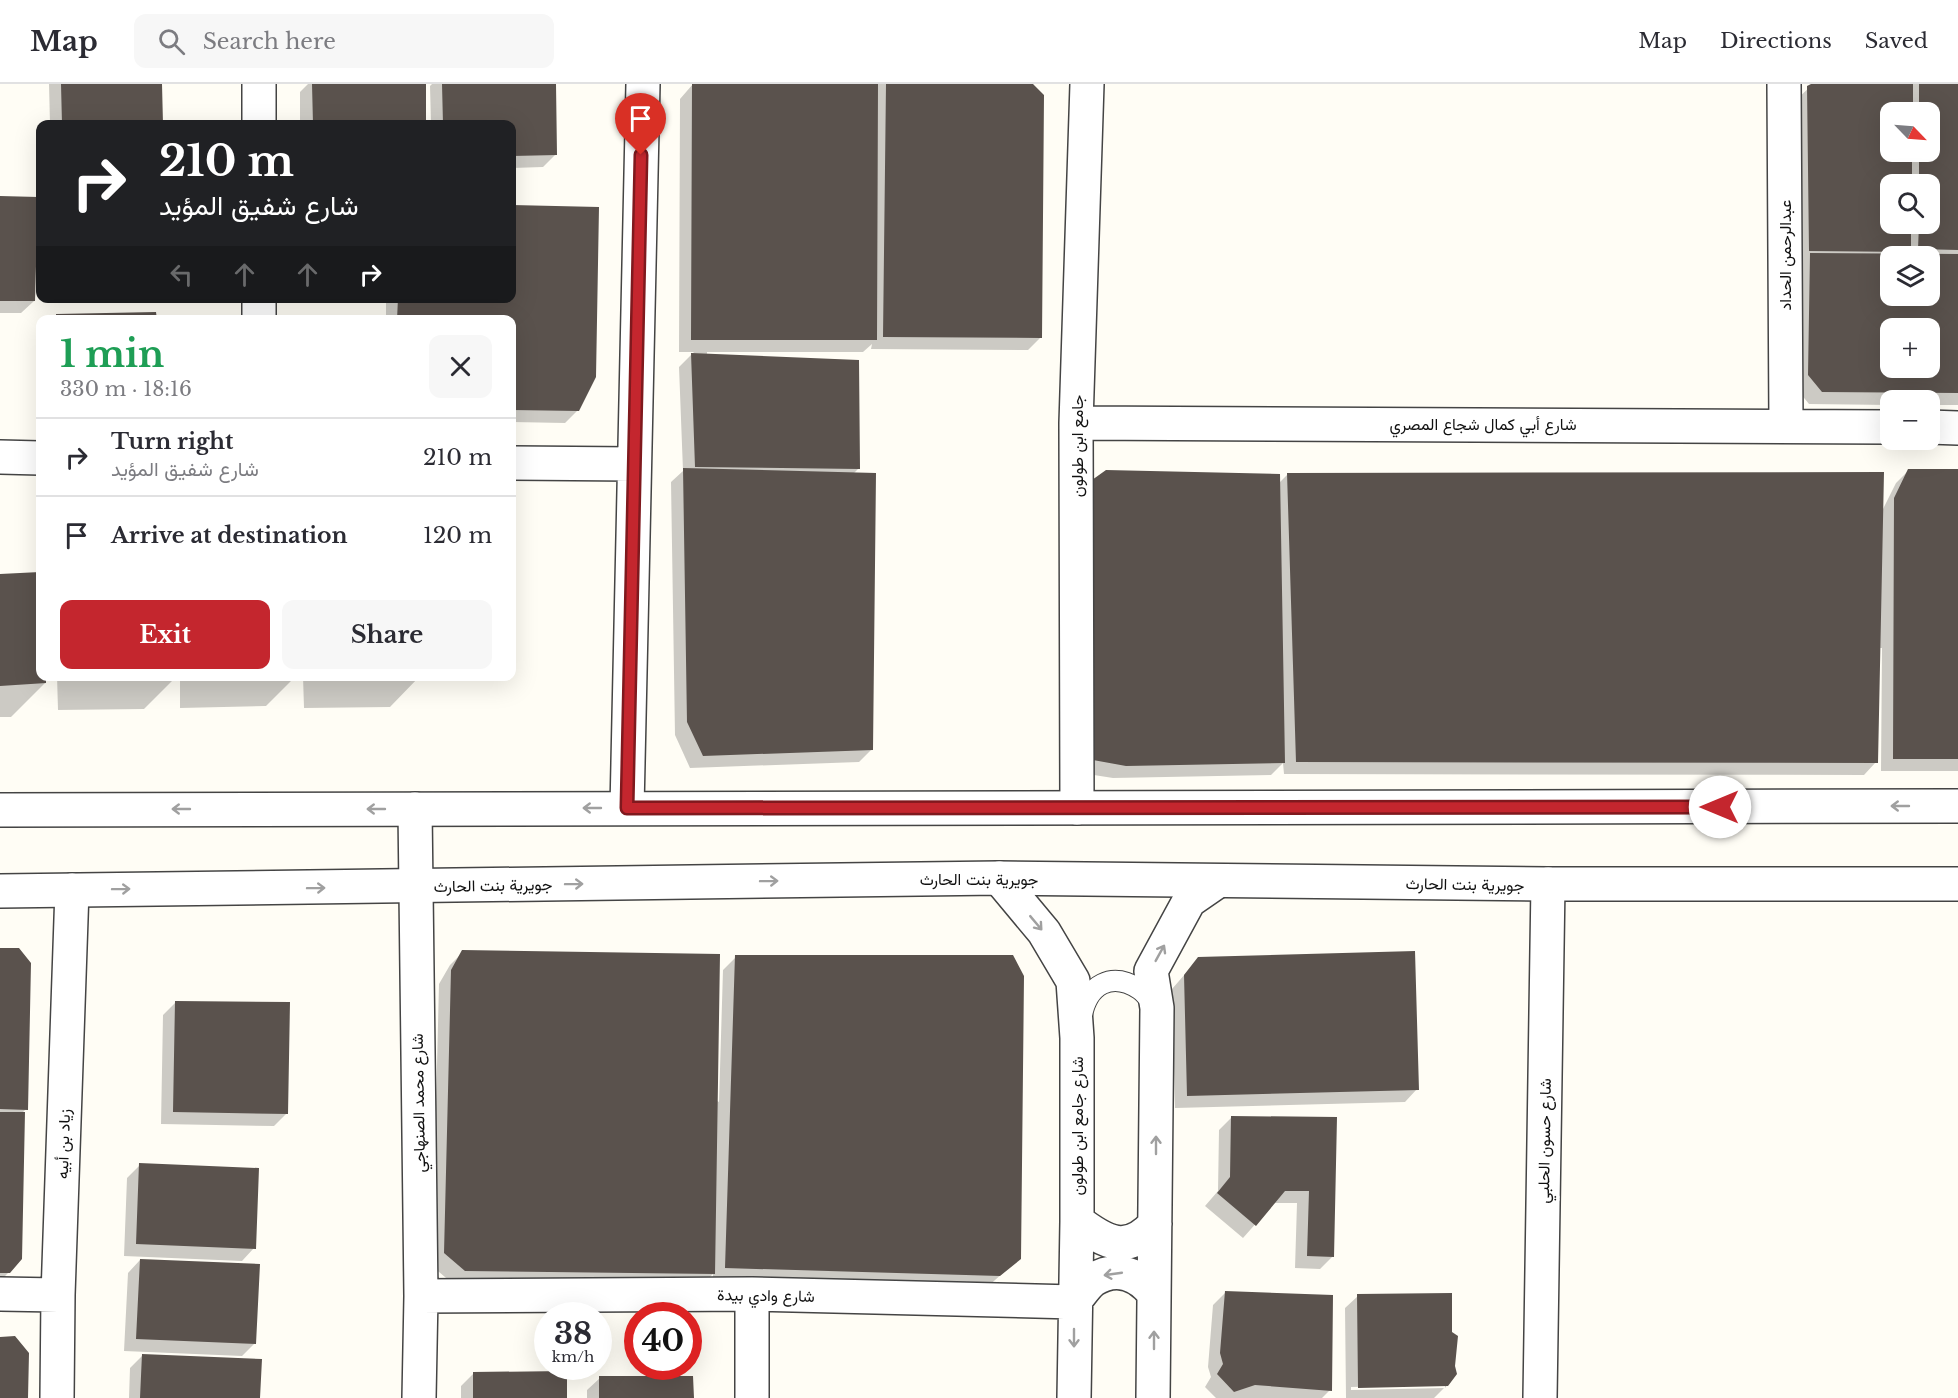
<!DOCTYPE html>
<meta charset="utf-8">
<style>
:root{--surface:#fff;--page:#f7f7f7;--text:#2b2b33;--muted:#7c7c81;--line:#e1e1e2;--accent:#c4262e}
body{margin:0;font-family:"Libre Baskerville",Vazirmatn,serif;background:var(--page);color:var(--text);height:100vh;display:flex;flex-direction:column;font-size:22px;white-space:nowrap}
*{box-sizing:border-box;margin:0}
p{font-size:20px;color:var(--muted)}
.icon{flex:none;width:33px;height:33px;fill:none;stroke:currentColor;stroke-width:2;stroke-linecap:round;stroke-linejoin:round}
.map{position:relative;flex:1;overflow:hidden}
.side{position:absolute;left:36px;top:231px;width:480px;height:366px;display:flex;flex-direction:column;background:var(--surface);border-radius:12px;box-shadow:0 6px 24px #0002}
.side>*{flex:none}
.banner{position:absolute;left:36px;top:36px;width:480px;height:183px;border-radius:12px;box-shadow:0 6px 24px #0002;background:#202124;color:#fff;overflow:hidden}
.needle{width:39px;rotate:115deg}
.fabs{position:absolute;left:1880px;top:18px;display:grid;gap:12px}
.fabs a{display:grid;place-items:center;width:60px;height:60px;border-radius:12px;background:var(--surface);box-shadow:0 6px 24px #0002;font-size:30px}
.speed{position:absolute;left:534px;top:1218px;display:flex;gap:12px;font-size:30px;font-weight:700;text-align:center}
.speed>*{display:grid;place-content:center;width:78px;height:78px;border-radius:50%;background:var(--surface);box-shadow:0 6px 24px #0002;line-height:1}
.speed small{font-size:15px;font-weight:400}
.speed .limit{border:9px solid #d22;background:#fff;color:#111}
.pin{position:absolute;display:grid;place-items:center;width:51px;height:51px;color:#fff;margin:-62px -26px;border-radius:50% 50% 50% 0;rotate:-45deg;box-shadow:0 0 6px #0007}
.pin .icon{rotate:45deg}
.me{position:absolute;width:66px;margin:-33px;rotate:270deg;stroke-linejoin:round;filter:drop-shadow(0 0 4px #0008)}
.turn{display:flex;align-items:center;gap:21px;height:126px;padding:0 24px;font-size:27px}
.turn .icon{width:78px;height:78px;stroke-width:2.5}
.turn b{display:block;font-size:42px;line-height:51px}
.lanes{display:flex;align-items:center;height:57px;padding:0 24px;background:#0003;justify-content:center;gap:30px;direction:ltr}
.lanes .off{opacity:.35}
.round{display:grid;place-items:center;flex:none;width:63px;height:63px;border-radius:12px;background:var(--page)}
.summary{display:flex;align-items:center;justify-content:space-between;height:102px;padding:0 24px}
h1{font-size:36px;font-weight:700;line-height:45px;color:#1e9e55}
.cta{display:flex;gap:12px;margin-top:auto;padding:12px 24px}
.cta a{flex:1;height:69px;border-radius:12px;background:var(--accent);color:#fff;font-size:24px;font-weight:700;line-height:69px;text-align:center}
.cta a+a{background:var(--page);color:var(--text)}
ul{padding:0;list-style:none}
li{display:flex;align-items:center;gap:18px;height:78px;padding:0 24px;border-top:2px solid var(--line)}
li div{flex:1}
li b{display:block;font-size:22px}
li em{font-style:normal}
header{display:flex;align-items:center;gap:36px;box-sizing:border-box;height:84px;padding:0 30px;background:var(--surface);border-bottom:2px solid var(--line)}
header strong{font-size:28px}
nav{display:flex;gap:33px;margin-inline-start:auto;font-size:21px}
.search{width:420px;height:54px;background:var(--page);display:flex;align-items:center;gap:15px;box-sizing:border-box;padding:0 21px;border-radius:12px;color:var(--muted);font-size:22px}
.map>svg:first-child{display:block}
.shadow{fill:#0003;fill-rule:evenodd}
.building{fill:#5a524d;fill-rule:evenodd}
.lines{fill:none;stroke-linecap:round;stroke-linejoin:round}
.service-casing{stroke:#444;stroke-width:22}
.minor-casing{stroke:#444;stroke-width:36}
.tertiary-casing{stroke:#444;stroke-width:36}
.service{stroke:#fff;stroke-width:20}
.minor{stroke:#fff;stroke-width:33}
.tertiary{stroke:#fff;stroke-width:33}
.oneway{stroke:#a0a0a0}
.route-casing{stroke:#7f191e;stroke-width:15}
.route{stroke:#c4262e;stroke-width:10}
.labels{text-anchor:middle;dominant-baseline:central;stroke-width:6;stroke-linejoin:round;paint-order:stroke}
.street-label{font-size:16px;fill:#111;stroke:#fff}
</style>
<header>
<strong>Map</strong>
<div class="search"><svg class="icon" aria-label="search" viewBox="0 0 24 24"><circle cx="10" cy="10" r="6"/><path d="M15 15l6 6"/></svg>Search here</div>
<nav><a>Map</a><a>Directions</a><a>Saved</a></nav>
</header>
<div class="map">
<svg width="1958" height="1314" viewBox="0 0 1958 1314">
<rect width="100%" height="100%" fill="#fffdf5"/>
<!-- shadow -->
<path class="shadow" d="M49 0H161V39L50 40Z
M308 0H424L425 40H300V8Z
M432 0H555L556 70 543 83 512 84V40H431L430 2Z
M693 0H1031L1041 253 1028 266 871 265 872 260 863 268H707V271L858 385 853 390 872 665 859 678 690 684 675 651 671 398 683 387 679 283 694 268H679L680 15Z
M1813 0H1958V321H1929V316H1890V321L1809 320 1796 304 1798 183 1802 179H1797L1795 17ZM1890 28H1929V68H1890ZM1890 100H1929V140H1890ZM1890 172H1929V212H1890ZM1890 244H1929V284H1890Z
M0 113 34 217 21 229H0Z
M512 123 598 124 578 326 565 339 512 338V236H386V214H512Z
M1909 386 1958 387V687H1881L1882 564H1879L1876 678 1864 691 1284 690 1283 679 1271 691 1113 694 1081 689 1278 400 1288 390 1881 429 1896 399Z
M40 489V592L45 599 11 633H0V491Z
M57 592H177L144 625 58 626Z
M180 592H296L266 622 180 624Z
M303 592H420L390 623 304 624Z
M0 866 26 1025 23 1028 9 1188 0 1197Z
M463 868 719 1018 723 886 736 873 1020 1174 986 1204 713 1196V1190L700 1202 452 1199 432 1182 439 900 450 881Z
M1199 874 1417 1005 1405 1018 1175 1024 1172 905Z
M176 918 287 1029 274 1042 161 1040 163 931Z
M1232 1033 1335 1035 1333 1172 1320 1185 1295 1184 1297 1119H1274L1243 1154 1205 1122 1218 1107 1219 1046Z
M140 1081 254 1164 242 1177 124 1172 127 1094Z
M140 1176 255 1259 242 1272 124 1267 128 1189Z
M1226 1208 1330 1306 1322 1314H1216L1205 1303 1211 1293 1208 1283 1213 1221Z
M1358 1212 1447 1301 1445 1304V1301L1351 1303V1306L1444 1304 1434 1314H1346L1345 1224Z
M143 1271 259 1314H129L130 1284Z
M474 1289 566 1314H461V1302Z
M600 1294 692 1314H587V1306Z"/>
<!-- building -->
<path class="building" d="M61 0H162L163 40H62Z
M312 0H426V40H313Z
M442 0H556L557 71 512 72V40H443Z
M692 0H878L877 256H691Z
M886 0H1033L1044 11 1042 254 883 253Z
M1811 0H1913V28H1890V68H1912V100H1890V140H1911V168L1809 167 1807 2Z
M1919 0H1958V166L1918 165 1919 140H1929V100H1919V68H1929V28H1919Z
M0 112 38 113 35 217H0Z
M512 121 599 123 596 293 579 327 512 326V236H397L398 214H512Z
M1810 169 1958 170V309L1822 308 1808 291ZM1890 172H1929V212H1890ZM1890 244H1929V284H1890Z
M156 228 157 236H56V230Z
M691 269 859 276 860 385 695 383Z
M683 384 876 389 873 666 703 672 687 638Z
M1908 385H1958V675H1893L1894 414Z
M1106 386 1280 390 1285 679 1126 682 1093 676 1092 396Z
M1884 388 1878 679 1296 678 1287 389Z
M40 488V592H46V599L0 602V490Z
M0 864H19L31 879 28 1026 0 1025Z
M462 866 720 870 715 1190 465 1187 444 1169 451 886Z
M1415 867 1419 1006 1187 1012 1184 891 1198 873Z
M735 871H1013L1024 892 1021 1175 1000 1192 725 1184Z
M175 917 290 918 288 1030 173 1028Z
M0 1028H25L22 1175 10 1189H0Z
M1231 1032 1337 1033 1334 1173 1307 1172 1309 1107H1285L1256 1142 1217 1109 1230 1093Z
M139 1079 259 1084 256 1165 136 1160Z
M140 1175 260 1180 256 1260 136 1255Z
M1225 1207 1333 1211 1332 1307 1255 1301 1234 1308 1217 1290 1223 1280 1220 1269Z
M1452 1209V1248L1458 1252 1455 1282 1457 1290 1448 1302 1358 1304 1357 1210Z
M15 1252 29 1269 28 1314H0V1253Z
M142 1270 262 1275 260 1314H140Z
M567 1287V1314H473V1288Z
M599 1292H693L694 1314H599Z"/>
<g class="lines">
<defs>
<path id="service" d="M1082 931C1088 901 1111 887 1139 905 1145 909 1150 916 1155 922"/>
<path id="minor" d="M1784 0 1786 341
M259 40V0
M259 236V214
M1076 339 1890 343
M1929 343 1958 344
M0 373 40 374
M512 379 634 380
M627 724 643 0
M1077 724 1076 339 1087 0
M415 725 421 1212 419 1314
M999 794 1044 848 1073 897 1077 954V1137L1074 1314
M1077 1137C1106 1159 1127 1171 1155 1140
M0 1210 58 1211
M752 1210V1314
M421 1212 752 1210 1074 1218C1080 1211 1086 1201 1093 1196 1116 1181 1139 1190 1154 1210
M57 1314 58 1211 72 806
M1153 1314 1157 924 1151 887 1189 817 1218 797
M1540 1314 1548 800"/>
<path id="tertiary" d="M0 726 1958 722
M0 807 999 794 1548 800H1958"/>
</defs>
<!-- service casing -->
<use href="#service" class="service-casing"/>
<!-- minor casing -->
<use href="#minor" class="minor-casing"/>
<!-- tertiary casing -->
<use href="#tertiary" class="tertiary-casing"/>
<!-- service -->
<use href="#service" class="service"/>
<!-- minor -->
<use href="#minor" class="minor"/>
<!-- tertiary -->
<use href="#tertiary" class="tertiary"/>
</g>
<!-- one-way arrows -->
<defs><path id="oneway-shaft" d="M-6 0H5M1.5-3L5.5 0L1.5 3" fill="none" stroke-width="1.6" stroke-linecap="round" stroke-linejoin="round" transform="scale(1.5)"/></defs>
<g class="oneway">
<use href="#oneway-shaft" transform="translate(1900 722) rotate(180)"/>
<use href="#oneway-shaft" transform="translate(592 724) rotate(180)"/>
<use href="#oneway-shaft" transform="translate(181 725) rotate(180)"/>
<use href="#oneway-shaft" transform="translate(376 725) rotate(180)"/>
<use href="#oneway-shaft" transform="translate(769 797) rotate(-1)"/>
<use href="#oneway-shaft" transform="translate(574 800) rotate(-1)"/>
<use href="#oneway-shaft" transform="translate(316 804) rotate(-1)"/>
<use href="#oneway-shaft" transform="translate(121 805) rotate(-1)"/>
<use href="#oneway-shaft" transform="translate(1036 839) rotate(50)"/>
<use href="#oneway-shaft" transform="translate(1160 869) rotate(-61)"/>
<use href="#oneway-shaft" transform="translate(1156 1061) rotate(-90)"/>
<use href="#oneway-shaft" transform="translate(1113 1190) rotate(172)"/>
<use href="#oneway-shaft" transform="translate(1074 1254) rotate(90)"/>
<use href="#oneway-shaft" transform="translate(1154 1256) rotate(-90)"/>
</g>
<g class="lines">
<defs>
<path id="route" d="M641 71 627 724 1720 723"/>
</defs>
<!-- route casing -->
<use href="#route" class="route-casing"/>
<!-- route -->
<use href="#route" class="route"/>
</g>
<g class="labels">
<!-- street labels -->
<g class="street-label">
<text transform="translate(1785 171) rotate(-90)">عبدالرحمن الحداد</text>
<text x="1483" y="340">شارع أبي كمال شجاع المصري</text>
<text transform="translate(1077 362) rotate(-90)">جامع ابن طولون</text>
<text x="979" y="795">جويرية بنت الحارث</text>
<text transform="translate(1465 800) rotate(1)">جويرية بنت الحارث</text>
<text transform="translate(493 801) rotate(-1)">جويرية بنت الحارث</text>
<text transform="translate(418 1019) rotate(-91)">شارع محمد الصنهاجي</text>
<text transform="translate(1077 1042) rotate(-90)">شارع جامع ابن طولون</text>
<text transform="translate(1544 1057) rotate(-89)">شارع حسون الحلبي</text>
<text transform="translate(63 1060) rotate(-88)">زياد بن أبيه</text>
<text transform="translate(766 1211) rotate(1)">شارع وادي بيدة</text>
</g>
</g>
</svg>
<div class="fabs">
<a><svg class="needle" viewBox="-14 -14 28 28"><path d="M0-13l5 13h-10z" fill="#e53935"/><path d="M0 13l5-13h-10z" fill="#7c7c81"/></svg></a>
<a><svg class="icon" aria-label="search" viewBox="0 0 24 24"><circle cx="10" cy="10" r="6"/><path d="M15 15l6 6"/></svg></a>
<a><svg class="icon" aria-label="layers" viewBox="0 0 24 24"><path d="M12 4l9 5-9 5-9-5zM3 14l9 5 9-5"/></svg></a>
<a>+</a>
<a>−</a>
</div>
<div class="speed"><div>38<small>km/h</small></div><div class="limit">40</div></div>
<div class="pin" style="left:641px;top:71px;background:#d93025"><svg class="icon" aria-label="arrive" viewBox="0 0 24 24"><path d="M6 21V4h12l-3 4 3 4H6"/></svg></div>
<svg class="me" style="left:1720px;top:723px" viewBox="-20 -20 40 40"><circle r="19" fill="#fff"/><path d="M0-13L10 11 0 6-10 11z" fill="#c4262e"/></svg>
<div class="banner">
<div class="turn"><svg class="icon" aria-label="right" viewBox="0 0 24 24"><path d="M7 20v-9h11M14 6l5 5-5 5"/></svg><div><b>210 m</b>شارع شفيق المؤيد</div></div>
<div class="lanes"><svg class="icon off" aria-label="left" viewBox="0 0 24 24"><path d="M17 20v-9H6M10 6l-5 5 5 5"/></svg><svg class="icon off" aria-label="ahead" viewBox="0 0 24 24"><path d="M12 20V5M6 11l6-6 6 6"/></svg><svg class="icon off" aria-label="ahead" viewBox="0 0 24 24"><path d="M12 20V5M6 11l6-6 6 6"/></svg><svg class="icon" aria-label="right" viewBox="0 0 24 24"><path d="M7 20v-9h11M14 6l5 5-5 5"/></svg></div>
</div>
<section class="side">
<div class="summary"><div><h1>1 min</h1><p>330 m · 18:16</p></div><a class="round"><svg class="icon" aria-label="close" viewBox="0 0 24 24"><path d="M6 6l12 12M18 6L6 18"/></svg></a></div>
<ul>
<li><svg class="icon" aria-label="right" viewBox="0 0 24 24"><path d="M7 20v-9h11M14 6l5 5-5 5"/></svg><div><b>Turn right</b><p>شارع شفيق المؤيد</p></div><em>210 m</em></li>
<li><svg class="icon" aria-label="arrive" viewBox="0 0 24 24"><path d="M6 21V4h12l-3 4 3 4H6"/></svg><div><b>Arrive at destination</b></div><em>120 m</em></li>
</ul>
<div class="cta"><a>Exit</a><a>Share</a></div>
</section>
</div>
